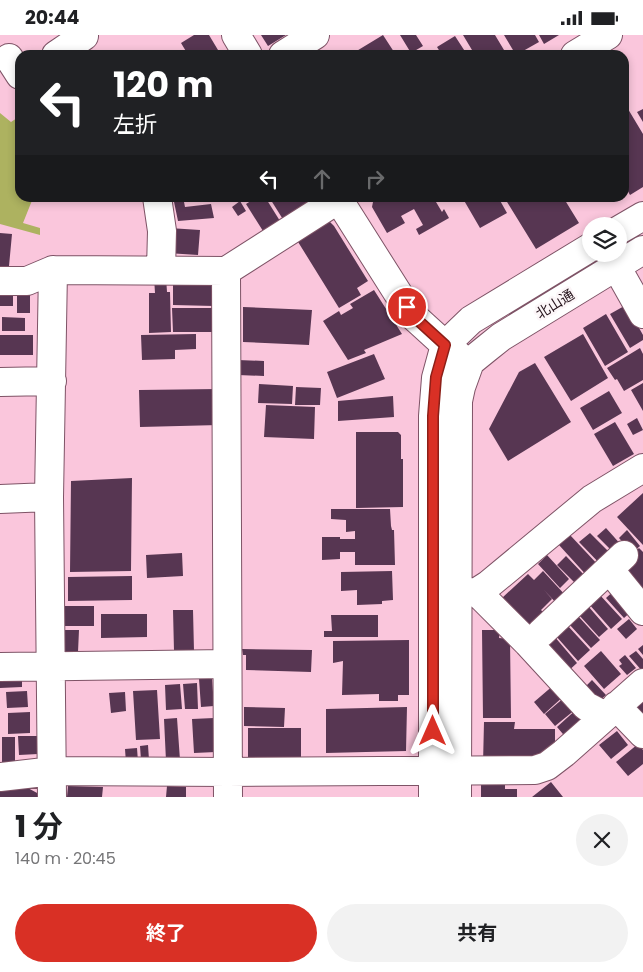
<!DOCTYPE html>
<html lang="ja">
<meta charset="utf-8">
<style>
:root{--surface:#fff;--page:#f2f2f2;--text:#202124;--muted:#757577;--accent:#d93025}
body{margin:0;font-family:Poppins,"Noto Sans JP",sans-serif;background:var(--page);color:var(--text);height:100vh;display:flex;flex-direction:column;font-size:19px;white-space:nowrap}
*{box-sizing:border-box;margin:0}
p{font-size:16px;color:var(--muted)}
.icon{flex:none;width:28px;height:28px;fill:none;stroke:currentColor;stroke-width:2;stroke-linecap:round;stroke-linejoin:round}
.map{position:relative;height:762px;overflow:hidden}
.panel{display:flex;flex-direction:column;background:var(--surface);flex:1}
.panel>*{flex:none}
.hud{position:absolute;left:15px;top:15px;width:614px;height:152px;border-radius:15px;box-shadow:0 2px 8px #0003;background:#202124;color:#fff;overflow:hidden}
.tools{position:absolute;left:582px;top:182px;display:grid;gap:10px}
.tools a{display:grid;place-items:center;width:45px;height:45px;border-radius:50%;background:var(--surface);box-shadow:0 2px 8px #0003;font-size:25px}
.pin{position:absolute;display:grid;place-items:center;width:42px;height:42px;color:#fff;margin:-21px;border:2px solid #fff;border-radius:50%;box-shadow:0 1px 5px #0007}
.me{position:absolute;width:55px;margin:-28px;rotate:0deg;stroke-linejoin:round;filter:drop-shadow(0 0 4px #0008)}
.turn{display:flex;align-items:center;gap:18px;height:105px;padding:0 15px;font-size:22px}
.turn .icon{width:65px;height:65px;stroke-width:2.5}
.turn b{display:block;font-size:35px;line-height:42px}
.lanes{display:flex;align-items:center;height:48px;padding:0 15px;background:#0003;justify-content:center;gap:25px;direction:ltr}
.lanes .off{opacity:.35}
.round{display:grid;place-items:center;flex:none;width:52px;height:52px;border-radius:26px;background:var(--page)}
.summary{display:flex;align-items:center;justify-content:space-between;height:85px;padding:0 15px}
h1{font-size:30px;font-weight:700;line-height:38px}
.button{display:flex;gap:10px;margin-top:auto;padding:10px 15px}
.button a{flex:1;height:58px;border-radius:30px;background:var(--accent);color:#fff;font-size:20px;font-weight:700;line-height:58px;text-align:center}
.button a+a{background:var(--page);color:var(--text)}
.status{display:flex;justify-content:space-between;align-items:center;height:35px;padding:0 25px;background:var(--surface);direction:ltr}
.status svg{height:14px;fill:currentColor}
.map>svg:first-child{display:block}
.green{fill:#adb260}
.building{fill:#573652}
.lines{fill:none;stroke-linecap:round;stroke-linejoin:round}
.minor-casing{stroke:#7e5366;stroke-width:30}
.minor{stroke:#fff;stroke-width:28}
.route-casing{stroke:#8d1f18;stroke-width:12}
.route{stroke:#d93025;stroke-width:9}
.labels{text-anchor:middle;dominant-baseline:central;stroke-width:5;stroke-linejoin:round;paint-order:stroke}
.street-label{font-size:14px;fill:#25131b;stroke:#fcf6f8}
</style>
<div class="status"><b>20:44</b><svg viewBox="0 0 49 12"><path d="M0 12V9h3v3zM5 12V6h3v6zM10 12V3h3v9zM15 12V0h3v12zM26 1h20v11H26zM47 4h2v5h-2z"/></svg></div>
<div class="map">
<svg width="643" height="762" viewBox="0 0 643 762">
<rect width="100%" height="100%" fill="#fac6dc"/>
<!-- green -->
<path class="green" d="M0 78 11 87 20 81V162L33 163 23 188 40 193V200L0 189Z"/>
<!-- building -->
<path class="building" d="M194 0H209L221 20H184L187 18 181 8Z
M261 0H286L268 11Z
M383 0 396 20H350Z
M400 0H416L423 11 411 18Z
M463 0H495L507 20H475Z
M504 0H535L539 7 516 20Z
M539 0H559L544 9Z
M455 1 466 18 462 20H442L437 12Z
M625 69 643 99V152L630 160 624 149V70Z
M643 74V87L637 77Z
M173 162H183L185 172 211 169 214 183 178 186Z
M257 162H265L280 186 263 196 246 169Z
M269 162H317L284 186Z
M374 162H433L442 177 444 174 449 183 419 200 416 194 423 190 414 174 401 181 405 188 387 198 372 172Z
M462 162H498L507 178 480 193Z
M504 162H563L579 188 536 214Z
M240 166 246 176 238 181 232 172Z
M321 187H330L334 191 368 246 357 253 361 260 339 273 295 202Z
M169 193 200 195 198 220 167 218Z
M0 198 12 199 9 231H0Z
M154 242H166L167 257H170L171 297 149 298V258H155Z
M206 244 215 254 214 271 173 270V245Z
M0 255H13V271H0Z
M374 255 402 299 364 315 366 318 348 325 323 286 339 276 341 280 353 273 350 269Z
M17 256H30V278H17Z
M626 270 643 300V305L630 313 610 279Z
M243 272 312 275 309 310 243 307Z
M172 273H215V297H173Z
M606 279 628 317 605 331 583 293Z
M2 282 25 283V296H2Z
M196 299V314L175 315V324L142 325 141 300Z
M583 299 608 343 571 366 544 322Z
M0 300H33V320H0Z
M640 313 643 319V345L624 356 617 344 615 345 607 333Z
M374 319 385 344 337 363 327 337Z
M238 325 264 326V341L238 340Z
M535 328 571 387 508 426 489 394 519 337Z
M643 348V376L631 355Z
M259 349 293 351 292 369 258 368Z
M296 352 321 353 320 370H295Z
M218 354 219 390 140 392 139 355Z
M609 356 622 378 593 395 580 373Z
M393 361 394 382 338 386V366Z
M266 370 315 372 314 404 264 402Z
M637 383 643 395 633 400 627 389Z
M615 387 634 419 613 431 594 399Z
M356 397H398L401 400V424H403V472L356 473Z
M132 443 131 536 70 537 71 446Z
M643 458V510L617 482Z
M331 474H390L391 491 392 495H394L395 530H355V517H340V524L322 525V502H340V504H355V496L346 497V485L331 484Z
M606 493 623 512 615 519 597 501Z
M627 495 640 511 632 518 619 503Z
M590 498 614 522 603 532 579 507Z
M570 500 600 532 589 543 559 510Z
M639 513 643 517V567L615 535Z
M182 518 183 541 147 543 146 520Z
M547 520 569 544 560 553 538 529Z
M566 521 587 543 578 551 557 530Z
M392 536 393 565 382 566V569L357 570V555L341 556V537Z
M543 536 567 562 558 570 544 555 552 564 541 575 546 580 530 594 502 563 528 539 534 545Z
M132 541V565L68 566V542Z
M617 553 635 573 624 583 606 563Z
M599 559 622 584 611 594 588 568Z
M63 571H94V591H62Z
M588 571 608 594 599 602 579 580Z
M173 575H193L194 616H174Z
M101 579H147V602L101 603Z
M331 580H378V602H324V596H332Z
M578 581 600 605 591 613 569 589Z
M629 584 637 594 626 604 617 594Z
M568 591 590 615 578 626 556 601Z
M62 595H79L78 617H62Z
M482 595H500L499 603 510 604 511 683H483Z
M554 601 577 628 566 638 542 611Z
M409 605V660H398V666H379V659L342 660 343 626 333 628V606Z
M643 610V620L638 614Z
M242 614 312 615 311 637 246 635V620H243Z
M601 616 621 639 604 654 584 631Z
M636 616 643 624V637L629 621Z
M625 620 636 633 627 640 619 631 622 629 619 625Z
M0 639H22V652L0 653Z
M212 643 214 671 201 672 199 644Z
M592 645 606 660 596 669 585 652Z
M197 648 198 674H185L183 649Z
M180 649 182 674 166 675 165 650Z
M555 649 565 660 544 679 534 667Z
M157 655 160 704 136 705 133 656Z
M27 656 28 672 7 673 6 657Z
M125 657 126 676 111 678 109 658Z
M566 661 576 674 555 691 545 679Z
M643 665V684L634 672Z
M244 672 285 673 284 692 244 691Z
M407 672 406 716 326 718V674Z
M579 672 590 685 568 705 557 692Z
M30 677V698L8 699V678Z
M177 683 180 725 166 726 164 684Z
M214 683 216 717 194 718 192 684Z
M484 687H515L514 694H555V722L483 729Z
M248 693H301V724H248Z
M617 696 628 710 611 724 599 710Z
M18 701H38V719L19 720Z
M2 702H15V727H2Z
M638 709 643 715V729L628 741 616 727Z
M148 710 149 725H141L140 711Z
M137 713 138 727 126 728 125 714Z
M481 745 505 746V754H517V762H481Z
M551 747 563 762H532Z
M68 751 103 752 102 762H67Z
M167 751 186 752V762H166Z
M26 752 39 759V762H0V755Z"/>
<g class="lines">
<defs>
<path id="minor" d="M236 0 248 20
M56 20 84 1
M283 20 315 0
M575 20 608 0
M9 23 20 40
M157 162 162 196 161 235
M337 162 411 279 445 310 458 320
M619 195 643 181
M616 231 643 279
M226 236 228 762
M0 246H27L53 235 226 236 342 162
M445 310 471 285 591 212
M0 347 52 346
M0 464 49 462
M609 534 643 576
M477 557 528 608 586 671 605 681
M458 558 477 557 488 550 592 464 643 433
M541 598 624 520
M0 632 227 629
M616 671 643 699
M0 742 53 736 228 737 535 735 547 731 564 718 643 648
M52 762 49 462 53 235
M433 762V381L436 343 445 310
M457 762 458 366 461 352 470 327 486 314 501 302 643 215"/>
</defs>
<!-- minor casing -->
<use href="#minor" class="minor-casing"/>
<!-- minor -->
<use href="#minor" class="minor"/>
</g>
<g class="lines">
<defs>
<path id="route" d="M407 272 411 279 445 310 436 342 433 381V696"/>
</defs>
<!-- route casing -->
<use href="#route" class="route-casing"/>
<!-- route -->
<use href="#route" class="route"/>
</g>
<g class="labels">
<!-- street labels -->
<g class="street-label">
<text transform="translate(555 269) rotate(-32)">北山通</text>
</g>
</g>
</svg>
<div class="tools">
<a><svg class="icon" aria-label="layers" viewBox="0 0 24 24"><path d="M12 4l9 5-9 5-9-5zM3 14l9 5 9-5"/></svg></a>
</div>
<div class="pin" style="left:407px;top:272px;background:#d93025"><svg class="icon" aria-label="arrive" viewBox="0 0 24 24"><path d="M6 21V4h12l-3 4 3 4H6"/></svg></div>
<svg class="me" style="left:433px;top:696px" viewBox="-20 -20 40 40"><path d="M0-17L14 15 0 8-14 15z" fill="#d93025" stroke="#fff" stroke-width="4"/></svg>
<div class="hud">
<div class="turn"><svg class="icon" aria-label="left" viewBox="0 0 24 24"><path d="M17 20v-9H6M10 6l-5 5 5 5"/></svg><div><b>120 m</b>左折</div></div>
<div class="lanes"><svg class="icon" aria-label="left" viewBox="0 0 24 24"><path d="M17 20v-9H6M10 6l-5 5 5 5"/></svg><svg class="icon off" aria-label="ahead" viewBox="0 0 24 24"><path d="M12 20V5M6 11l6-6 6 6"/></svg><svg class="icon off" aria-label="right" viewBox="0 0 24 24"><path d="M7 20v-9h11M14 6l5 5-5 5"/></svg></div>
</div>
</div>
<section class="panel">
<div class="summary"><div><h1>1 分</h1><p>140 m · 20:45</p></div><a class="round"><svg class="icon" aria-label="close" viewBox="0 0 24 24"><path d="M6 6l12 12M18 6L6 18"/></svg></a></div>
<div class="button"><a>終了</a><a>共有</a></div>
</section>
